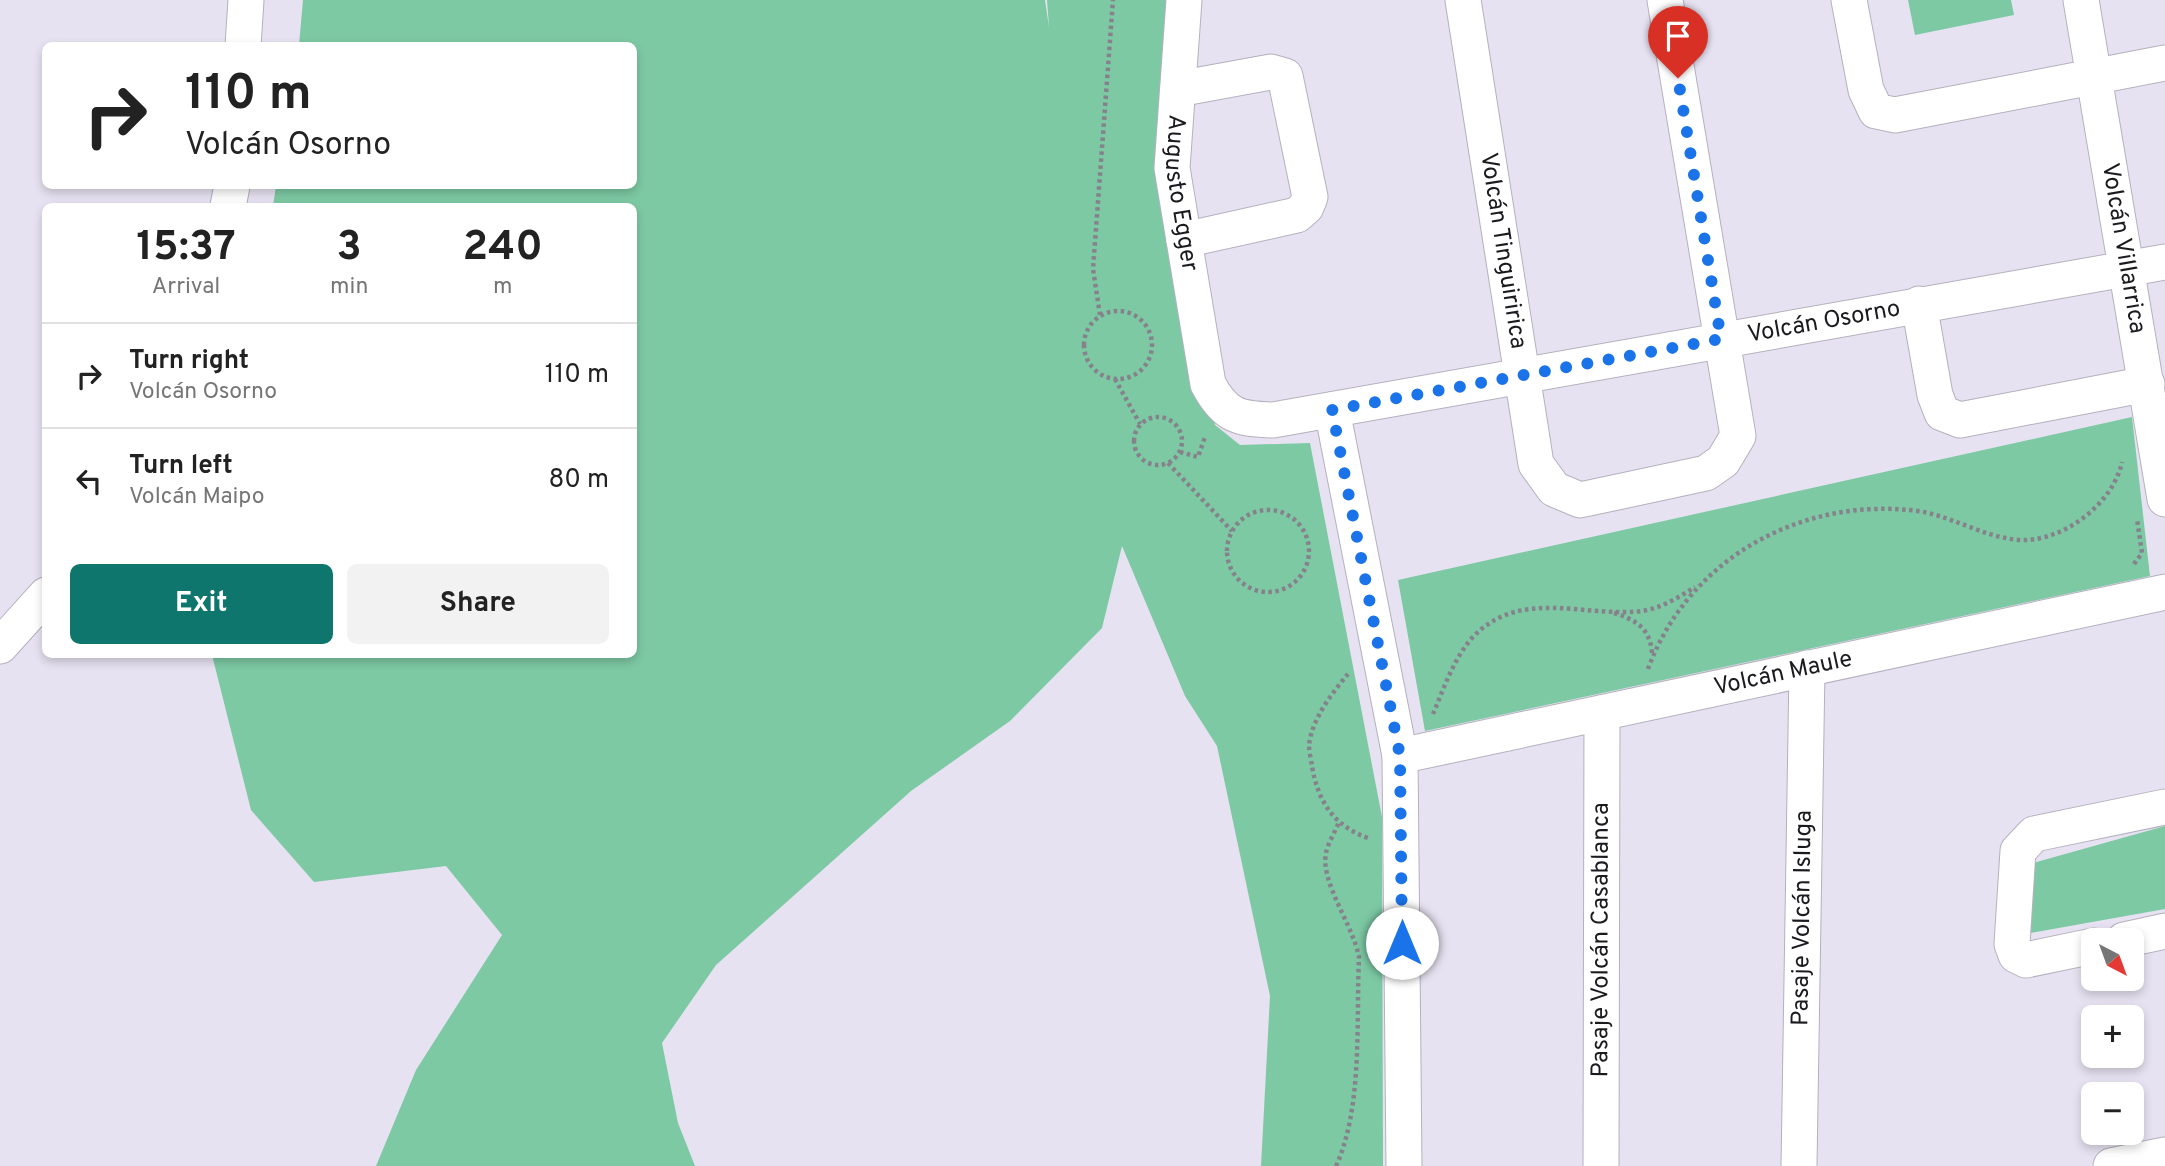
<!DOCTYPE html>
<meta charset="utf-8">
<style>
:root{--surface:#fff;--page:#f2f2f2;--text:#222;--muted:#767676;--line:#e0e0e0;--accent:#0f766e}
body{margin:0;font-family:Overpass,sans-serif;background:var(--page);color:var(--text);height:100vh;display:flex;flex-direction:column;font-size:26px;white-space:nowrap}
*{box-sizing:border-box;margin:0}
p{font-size:23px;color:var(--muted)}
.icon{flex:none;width:38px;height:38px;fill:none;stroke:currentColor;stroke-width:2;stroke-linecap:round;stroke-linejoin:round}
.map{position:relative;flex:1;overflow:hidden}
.side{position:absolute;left:42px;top:203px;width:595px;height:455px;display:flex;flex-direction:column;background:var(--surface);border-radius:10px;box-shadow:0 4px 10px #0003}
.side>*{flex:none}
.top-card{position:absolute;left:42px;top:42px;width:595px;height:147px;border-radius:10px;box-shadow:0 4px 10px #0003;background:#fff;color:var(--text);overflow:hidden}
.needle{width:46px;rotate:139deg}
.controls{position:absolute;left:2081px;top:928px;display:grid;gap:14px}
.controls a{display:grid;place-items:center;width:63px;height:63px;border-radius:10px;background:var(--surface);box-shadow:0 4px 10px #0003;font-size:35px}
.pin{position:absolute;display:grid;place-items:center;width:60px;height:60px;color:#fff;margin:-72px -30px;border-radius:50% 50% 50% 0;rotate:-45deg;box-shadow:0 0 7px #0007}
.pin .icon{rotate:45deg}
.me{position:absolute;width:77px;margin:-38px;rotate:0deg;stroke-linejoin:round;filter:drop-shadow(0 0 5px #0008)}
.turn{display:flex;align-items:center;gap:24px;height:147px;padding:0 28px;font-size:32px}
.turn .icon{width:91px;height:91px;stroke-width:2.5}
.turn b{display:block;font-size:49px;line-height:60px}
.eta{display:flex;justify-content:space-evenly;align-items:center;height:119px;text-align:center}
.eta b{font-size:42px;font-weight:700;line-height:49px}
.button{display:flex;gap:14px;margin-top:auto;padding:14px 28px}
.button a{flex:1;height:80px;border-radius:10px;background:var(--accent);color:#fff;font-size:28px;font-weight:700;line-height:80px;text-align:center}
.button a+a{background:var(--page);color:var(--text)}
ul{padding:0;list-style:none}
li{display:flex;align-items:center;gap:21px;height:105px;padding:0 28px;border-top:2px solid var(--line)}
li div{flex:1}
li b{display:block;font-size:26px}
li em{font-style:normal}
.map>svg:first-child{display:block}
.green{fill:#7dc9a4}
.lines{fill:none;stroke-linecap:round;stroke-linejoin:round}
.minor-casing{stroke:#b5b0be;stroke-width:37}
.path{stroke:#85828c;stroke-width:4.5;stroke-dasharray:3.5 3.5;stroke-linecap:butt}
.minor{stroke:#fff;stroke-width:35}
.route{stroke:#1a73e8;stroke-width:12;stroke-dasharray:0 21.6}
.labels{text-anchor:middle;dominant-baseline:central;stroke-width:6;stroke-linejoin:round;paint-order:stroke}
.street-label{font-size:24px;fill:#1c1a1f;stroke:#f4effe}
</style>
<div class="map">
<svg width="2165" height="1166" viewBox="0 0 2165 1166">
<rect width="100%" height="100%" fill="#e7e2f1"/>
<!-- green -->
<path class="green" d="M303 0H1045L1049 27 1047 0H1181V192L1215 425 1240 445 1310 443 1382 817 1383 1166H1261L1270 996 1217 746 1185 696 1122 546 1102 628 1010 721 911 791 716 965 662 1043 678 1123 695 1166H376L416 1070 502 935 446 866 314 882 251 810 212 655 634 654V206H273L276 186H634V46L299 45Z
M1908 0H2011L2014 15 1915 35Z
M2132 417 2150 576 1425 731 1398 580Z
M2165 826V909L2030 933 2033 863Z"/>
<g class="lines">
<defs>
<g id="minor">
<path id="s1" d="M1184 0 1172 168 1208 384C1225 416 1238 419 1273 420L2165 262"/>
<path id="s2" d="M1463 0 1536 464 1554 489 1580 500 1706 473 1723 461 1738 436 1665 0"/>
<path d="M1849 0 1866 90 1876 111 1895 115 2165 63"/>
<path id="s3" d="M2081 0 2165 499"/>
<path d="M243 46 246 0"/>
<path d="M1178 89 1271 72 1285 76 1310 197 1306 207 1297 215 1184 240"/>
<path d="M228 206 232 186"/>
<path d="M1919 304 1935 395 1942 413 1960 420 2147 384"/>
<path d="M1332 410 1400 756 1404 1166"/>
<path d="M0 646 46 595"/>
<path id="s4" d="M1400 756 2165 592"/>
<path d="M2124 940 2165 931"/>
<path d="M2093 946 2026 960 2016 955 2012 944 2018 851 2034 834 2165 807"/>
<path id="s5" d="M1601 1166 1602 713"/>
<path id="s6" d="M1799 1166 1807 668"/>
<path d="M2111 1166 2165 1155"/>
</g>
</defs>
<!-- minor casing -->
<use href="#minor" class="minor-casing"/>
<!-- path -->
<path class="path" d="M1084 345a34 34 0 1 1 68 0a34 34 0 1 1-68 0Z
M1100 315 1093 269 1113 0
M1115 379 1140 424
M1134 441a24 24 0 1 1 48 0a24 24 0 1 1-48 0Z
M1180 452 1198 457 1205 437
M1168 463 1232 531
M1227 551a41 41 0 1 1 82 0a41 41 0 1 1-82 0Z
M2134 564 2142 553 2137 519
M1614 613C1636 620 1650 628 1652 653
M1648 669C1688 559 1801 496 1918 511 1952 516 1985 538 2020 540 2063 542 2113 504 2122 462
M1348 674C1332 693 1312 719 1309 745 1309 751 1311 760 1312 766 1318 802 1334 826 1368 838
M1433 714C1444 688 1453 660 1472 638 1519 587 1585 618 1642 611 1662 608 1679 597 1695 587
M1336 1166C1363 1107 1356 1021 1359 957 1353 925 1320 882 1326 853 1328 843 1335 832 1339 822"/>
<!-- minor -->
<use href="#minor" class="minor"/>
</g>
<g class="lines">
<!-- route -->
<path class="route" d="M1402 943 1400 756 1332 410 1721 339 1678 78"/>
</g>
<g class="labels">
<!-- street labels -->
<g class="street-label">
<text stroke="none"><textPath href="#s1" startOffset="194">Augusto Egger</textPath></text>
<text stroke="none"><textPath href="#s3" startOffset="252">Volcán Villarrica</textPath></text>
<text stroke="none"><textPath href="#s2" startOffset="254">Volcán Tinguiririca</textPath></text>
<text stroke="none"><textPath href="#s1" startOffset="1027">Volcán Osorno</textPath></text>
<text stroke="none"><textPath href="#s4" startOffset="392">Volcán Maule</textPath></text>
<text stroke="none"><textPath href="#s6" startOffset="248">Pasaje Volcán Isluga</textPath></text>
<text stroke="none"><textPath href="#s5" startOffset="226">Pasaje Volcán Casablanca</textPath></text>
</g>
</g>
</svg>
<div class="controls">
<a><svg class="needle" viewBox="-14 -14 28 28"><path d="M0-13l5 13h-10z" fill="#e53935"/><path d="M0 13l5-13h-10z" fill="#767676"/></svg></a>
<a>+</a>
<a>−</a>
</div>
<div class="pin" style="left:1678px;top:78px;background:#d93025"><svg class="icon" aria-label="arrive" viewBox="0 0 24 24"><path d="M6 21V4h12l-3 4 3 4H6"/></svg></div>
<svg class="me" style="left:1402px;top:943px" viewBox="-20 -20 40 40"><circle r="19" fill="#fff"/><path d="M0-13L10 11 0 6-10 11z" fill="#1a73e8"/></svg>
<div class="top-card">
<div class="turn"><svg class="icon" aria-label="right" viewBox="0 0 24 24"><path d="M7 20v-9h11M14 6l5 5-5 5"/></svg><div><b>110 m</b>Volcán Osorno</div></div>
</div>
<section class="side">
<div class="eta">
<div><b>15:37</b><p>Arrival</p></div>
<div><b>3</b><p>min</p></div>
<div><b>240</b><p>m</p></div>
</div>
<ul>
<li><svg class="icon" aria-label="right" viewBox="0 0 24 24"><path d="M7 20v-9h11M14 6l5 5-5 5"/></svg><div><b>Turn right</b><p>Volcán Osorno</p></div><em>110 m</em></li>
<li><svg class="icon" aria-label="left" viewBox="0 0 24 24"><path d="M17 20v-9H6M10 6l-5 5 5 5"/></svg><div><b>Turn left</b><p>Volcán Maipo</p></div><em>80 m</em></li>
</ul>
<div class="button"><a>Exit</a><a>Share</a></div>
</section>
</div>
